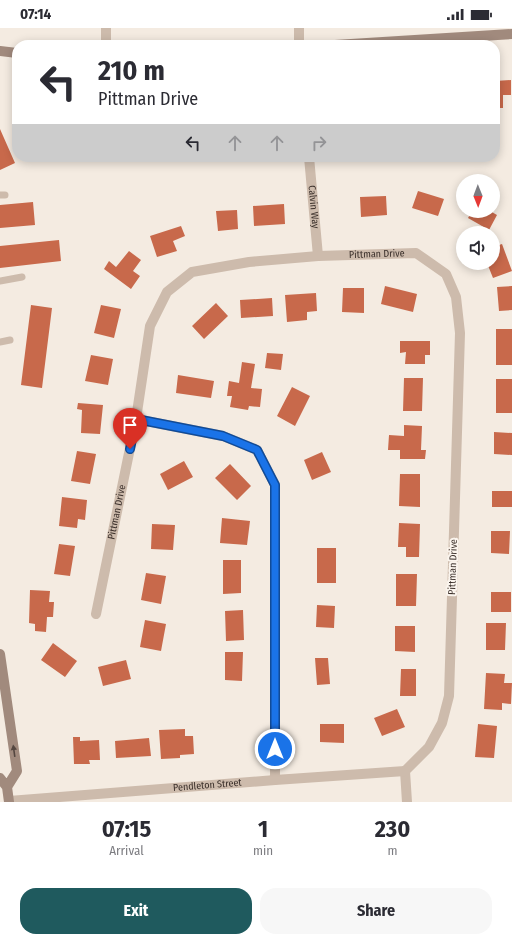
<!DOCTYPE html>
<style>
:root{--surface:#fff;--page:#f7f7f7;--text:#2b2b33;--muted:#7c7c81;--accent:#1f5a5e}
body{margin:0;font-family:"Fira Sans Condensed",sans-serif;background:var(--page);color:var(--text);height:100vh;display:flex;flex-direction:column;font-size:15px;white-space:nowrap}
*{box-sizing:border-box;margin:0}
p{font-size:13px;color:var(--muted)}
.icon{flex:none;width:22px;height:22px;fill:none;stroke:currentColor;stroke-width:2;stroke-linecap:round;stroke-linejoin:round}
.map{position:relative;height:774px;overflow:hidden}
.sheet{display:flex;flex-direction:column;background:var(--surface);flex:1}
.sheet>*{flex:none}
.guide{position:absolute;left:12px;top:12px;width:488px;height:122px;border-radius:16px;box-shadow:0 2px 10px #0003;background:#fff;color:var(--text);overflow:hidden}
.needle{width:26px;rotate:179deg}
.controls{position:absolute;left:456px;top:146px;display:grid;gap:8px}
.controls a{display:grid;place-items:center;width:44px;height:44px;border-radius:50%;background:var(--surface);box-shadow:0 2px 10px #0003;font-size:20px}
.pin{position:absolute;display:grid;place-items:center;width:34px;height:34px;color:#fff;margin:-41px -17px;border-radius:50% 50% 50% 0;rotate:-45deg;box-shadow:0 0 4px #0007}
.pin .icon{rotate:45deg}
.me{position:absolute;width:44px;margin:-22px;rotate:0deg;stroke-linejoin:round;filter:drop-shadow(0 0 3px #0008)}
.turn{display:flex;align-items:center;gap:14px;height:84px;padding:0 20px;font-size:18px}
.turn .icon{width:52px;height:52px;stroke-width:2.5}
.turn b{display:block;font-size:28px;line-height:34px}
.lanes{display:flex;align-items:center;height:38px;padding:0 20px;background:#0003;justify-content:center;gap:20px;direction:ltr}
.lanes .off{opacity:.35}
.eta{display:flex;justify-content:space-evenly;align-items:center;height:68px;text-align:center}
.eta b{font-size:24px;font-weight:700;line-height:28px}
.action{display:flex;gap:8px;margin-top:auto;padding:8px 20px}
.action a{flex:1;height:46px;border-radius:16px;background:var(--accent);color:#fff;font-size:16px;font-weight:700;line-height:46px;text-align:center}
.action a+a{background:var(--page);color:var(--text)}
.status{display:flex;justify-content:space-between;align-items:center;height:28px;padding:0 20px;background:var(--surface);direction:ltr}
.status svg{height:11px;fill:currentColor}
.map>svg:first-child{display:block}
.building{fill:#c8694b}
.lines{fill:none;stroke-linecap:round;stroke-linejoin:round}
.lane{stroke:#cdbbac;stroke-width:7}
.street{stroke:#cdbbac;stroke-width:10}
.secondary{stroke:#a18a7d;stroke-width:10}
.oneway{fill:#544640}
.route-casing{stroke:#114b97;stroke-width:10}
.route{stroke:#1a73e8;stroke-width:7}
.labels{text-anchor:middle;dominant-baseline:central;stroke-width:4;stroke-linejoin:round;paint-order:stroke}
.street-label{font-size:10px;fill:#3b302b;stroke:#fbf5ee}
</style>
<div class="status"><b>07:14</b><svg viewBox="0 0 49 12"><path d="M0 12V9h3v3zM5 12V6h3v6zM10 12V3h3v9zM15 12V0h3v12zM26 1h20v11H26zM47 4h2v5h-2z"/></svg></div>
<div class="map">
<svg width="512" height="774" viewBox="0 0 512 774">
<rect width="100%" height="100%" fill="#f4ebe1"/>
<!-- building -->
<path class="building" d="M511 52V67H503V80H495V53Z
M0 101 15 135 0 142Z
M418 163 444 171 438 188 412 180Z
M386 168 387 187 361 189 360 169Z
M33 174 35 197 0 200V177Z
M284 176 285 196 254 198 253 178Z
M237 182 238 201 218 203 216 183Z
M472 183H490L497 187 489 202 468 190Z
M181 198 185 208 173 213 177 223 157 229 150 208Z
M59 212 61 233 0 240V218Z
M502 216 512 243 493 250 487 235H493V219Z
M129 223 141 232 133 243 140 248 131 261 104 241 109 233 116 239Z
M385 258 417 266 413 284 381 276Z
M512 258V282L499 283 497 259Z
M343 260H364V285L342 284Z
M316 265 317 283 307 284V292L287 294 285 267Z
M272 270 273 288 241 290 240 272Z
M216 275 228 288 204 311 192 298Z
M31 277 52 280 42 360 21 357Z
M101 277 121 281 114 310 94 305Z
M496 301H512V337H496Z
M400 313H430V327H425V336H405L406 324 400 325Z
M267 325 283 326 281 342 265 340Z
M91 327 113 331 108 357 85 353Z
M242 334 255 336 251 360 262 361 260 379 249 378 248 382 230 379 232 368H227L229 353 239 355Z
M178 347 214 353 211 370 176 365Z
M404 350H423L422 383H403Z
M496 351H512V385H496Z
M292 359 310 368 295 398 277 388Z
M78 375 103 377 100 406 81 405 82 382 77 381Z
M404 397 422 398 421 422H426L425 431H400V422H388L389 407 404 408Z
M494 404 512 405V427L494 426Z
M77 423 96 426 90 456 71 453Z
M322 424 331 444 312 452 304 432Z
M184 433 193 449 168 462 160 446Z
M230 436 251 458 237 472 215 450Z
M400 446H420V479L399 478Z
M492 463H512V479H492Z
M62 469 87 472 85 492 78 491 77 500 59 498Z
M222 490 250 493 247 517 220 515Z
M399 495 420 496 419 529H406V519H398Z
M152 496 175 497 173 522 151 521Z
M491 503H510L509 526 491 525Z
M59 516 75 518 70 548 54 546Z
M317 520H336V555H317Z
M223 532H241V565L223 566Z
M146 545 166 548 161 576 141 572Z
M396 546H417L416 578H396Z
M30 562 50 563 49 574H54L53 589H47L46 604 35 603V596L29 595Z
M491 564H511V584H491Z
M317 577 335 578 334 600 316 599Z
M243 582 244 612 226 613 225 583Z
M145 592 166 596 161 623 140 619Z
M486 595H506L505 622H486Z
M395 598H415V624L395 623Z
M53 615 77 633 65 649 41 632Z
M225 624H243L242 653 225 652Z
M315 630H328L330 656 317 657Z
M126 632 131 651 103 658 98 639Z
M401 641H416V668H400Z
M486 645 505 646 504 655H512L511 676 502 675V682L484 681Z
M397 681 405 699 382 708 374 690Z
M320 696H344V715L320 714Z
M478 696 497 698 494 730 475 729Z
M185 701V708H193L194 726 180 727V730L161 731 159 702Z
M73 709H80V713L99 712 100 732H89L90 736H74Z
M149 710 151 728 116 730 115 713Z"/>
<g class="lines">
<!-- lane -->
<path class="lane" d="M0 167H5
M0 253 22 249
M0 314 10 312"/>
<!-- street -->
<g class="street">
<path d="M106 0V17"/>
<path d="M299 0V17"/>
<path id="s1" d="M309 129 318 228"/>
<path d="M136 391 223 408 257 422 275 457V752"/>
<path id="s2" d="M96 586 136 391 150 298 167 264 192 244 249 234 318 228 416 225 446 246 456 269 460 305 449 668 442 695 429 719 405 743 407 774"/>
<path id="s3" d="M9 773 275 752 405 743"/>
</g>
<!-- secondary -->
<path class="secondary" d="M335 17 512 6
M0 23 17 25
M0 626 17 743 7 759
M0 750 7 759 9 774"/>
</g>
<!-- one-way arrows -->
<defs><path id="oneway-solid" d="M-6-.8H1V-3.2L6.5 0L1 3.2V.8H-6Z"/></defs>
<use class="oneway" href="#oneway-solid" transform="translate(14 723) rotate(-98)"/>
<g class="lines">
<defs>
<path id="route" d="M130 421 136 391 223 408 257 422 275 457V721"/>
</defs>
<!-- route casing -->
<use href="#route" class="route-casing"/>
<!-- route -->
<use href="#route" class="route"/>
</g>
<g class="labels">
<!-- street labels -->
<g class="street-label">
<text stroke="none"><textPath href="#s1" startOffset="50">Calvin Way</textPath></text>
<text stroke="none"><textPath href="#s2" startOffset="549">Pittman Drive</textPath></text>
<text stroke="none"><textPath href="#s2" startOffset="104">Pittman Drive</textPath></text>
<text transform="translate(453 539) rotate(-88)">Pittman Drive</text>
<text stroke="none"><textPath href="#s3" startOffset="199">Pendleton Street</textPath></text>
</g>
</g>
</svg>
<div class="controls">
<a><svg class="needle" viewBox="-14 -14 28 28"><path d="M0-13l5 13h-10z" fill="#e53935"/><path d="M0 13l5-13h-10z" fill="#7c7c81"/></svg></a>
<a><svg class="icon" aria-label="sound" viewBox="0 0 24 24"><path d="M4 9h4l5-4v14l-5-4H4zM17 9q2 3 0 6"/></svg></a>
</div>
<div class="pin" style="left:130px;top:421px;background:#d93025"><svg class="icon" aria-label="arrive" viewBox="0 0 24 24"><path d="M6 21V4h12l-3 4 3 4H6"/></svg></div>
<svg class="me" style="left:275px;top:721px" viewBox="-20 -20 40 40"><circle r="17" fill="#1a73e8" stroke="#fff" stroke-width="3"/><path d="M0-11L8 9 0 5-8 9z" fill="#fff"/></svg>
<div class="guide">
<div class="turn"><svg class="icon" aria-label="left" viewBox="0 0 24 24"><path d="M17 20v-9H6M10 6l-5 5 5 5"/></svg><div><b>210 m</b>Pittman Drive</div></div>
<div class="lanes"><svg class="icon" aria-label="left" viewBox="0 0 24 24"><path d="M17 20v-9H6M10 6l-5 5 5 5"/></svg><svg class="icon off" aria-label="ahead" viewBox="0 0 24 24"><path d="M12 20V5M6 11l6-6 6 6"/></svg><svg class="icon off" aria-label="ahead" viewBox="0 0 24 24"><path d="M12 20V5M6 11l6-6 6 6"/></svg><svg class="icon off" aria-label="right" viewBox="0 0 24 24"><path d="M7 20v-9h11M14 6l5 5-5 5"/></svg></div>
</div>
</div>
<section class="sheet">
<div class="eta">
<div><b>07:15</b><p>Arrival</p></div>
<div><b>1</b><p>min</p></div>
<div><b>230</b><p>m</p></div>
</div>
<div class="action"><a>Exit</a><a>Share</a></div>
</section>
